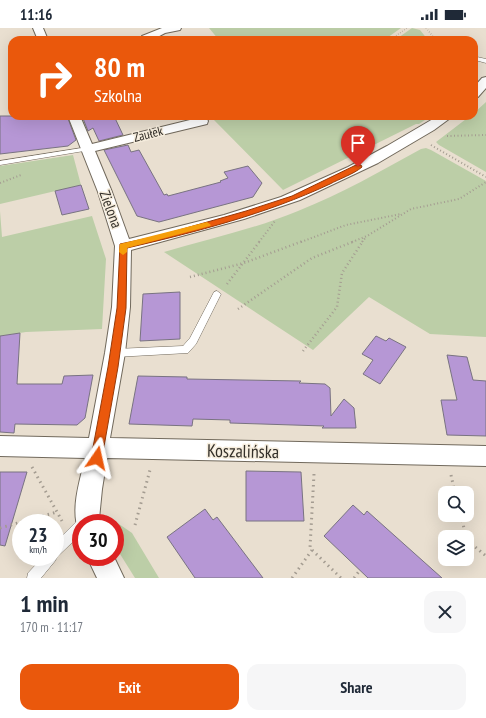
<!DOCTYPE html>
<meta charset="utf-8">
<style>
:root{--surface:#fff;--page:#f6f6f7;--text:#1f2937;--muted:#747a83;--accent:#ea580c}
body{margin:0;font-family:"PT Sans Narrow",sans-serif;background:var(--page);color:var(--text);height:100vh;display:flex;flex-direction:column;font-size:15px;white-space:nowrap}
*{box-sizing:border-box;margin:0}
p{font-size:13px;color:var(--muted)}
.icon{flex:none;width:22px;height:22px;fill:none;stroke:currentColor;stroke-width:2;stroke-linecap:round;stroke-linejoin:round}
.map{position:relative;height:550px;overflow:hidden}
.side{display:flex;flex-direction:column;background:var(--surface);flex:1}
.side>*{flex:none}
.banner{position:absolute;left:8px;top:8px;width:470px;height:84px;border-radius:12px;box-shadow:0 4px 16px #0002;background:#ea580c;color:#fff;overflow:hidden}
.fabs{position:absolute;left:438px;top:458px;display:grid;gap:8px}
.fabs a{display:grid;place-items:center;width:36px;height:36px;border-radius:8px;background:var(--surface);box-shadow:0 4px 16px #0002;font-size:20px}
.speed{position:absolute;left:12px;top:486px;display:flex;gap:8px;font-size:20px;font-weight:700;text-align:center}
.speed>*{display:grid;place-content:center;width:52px;height:52px;border-radius:50%;background:var(--surface);box-shadow:0 4px 16px #0002;line-height:1}
.speed small{font-size:10px;font-weight:400}
.speed .limit{border:6px solid #d22;background:#fff;color:#111}
.pin{position:absolute;display:grid;place-items:center;width:34px;height:34px;color:#fff;margin:-41px -17px;border-radius:50% 50% 50% 0;rotate:-45deg;box-shadow:0 0 4px #0007}
.pin .icon{rotate:45deg}
.me{position:absolute;width:44px;margin:-22px;rotate:11deg;stroke-linejoin:round;filter:drop-shadow(0 0 3px #0008)}
.turn{display:flex;align-items:center;gap:14px;height:84px;padding:0 20px;font-size:18px}
.turn .icon{width:52px;height:52px;stroke-width:2.5}
.turn b{display:block;font-size:28px;line-height:34px}
.round{display:grid;place-items:center;flex:none;width:42px;height:42px;border-radius:12px;background:var(--page)}
.head{display:flex;align-items:center;justify-content:space-between;height:68px;padding:0 20px}
h1{font-size:24px;font-weight:700;line-height:30px}
.cta{display:flex;gap:8px;margin-top:auto;padding:8px 20px}
.cta a{flex:1;height:46px;border-radius:12px;background:var(--accent);color:#fff;font-size:16px;font-weight:700;line-height:46px;text-align:center}
.cta a+a{background:var(--page);color:var(--text)}
.status{display:flex;justify-content:space-between;align-items:center;height:28px;padding:0 20px;background:var(--surface);direction:ltr}
.status svg{height:11px;fill:currentColor}
.map>svg:first-child{display:block}
.green{fill:#bccea7}
.building{fill:#b697d5;stroke:#797381}
.lines{fill:none;stroke-linecap:round;stroke-linejoin:round}
.service-casing{stroke:#71695c;stroke-width:1}
.minor-casing{stroke:#71695c;stroke-width:2}
.path-far3{stroke:#a49c91;stroke-width:1.5;stroke-dasharray:0.5 2;stroke-linecap:butt}
.path-far2{stroke:#a49c91;stroke-width:2;stroke-dasharray:1 2.5;stroke-linecap:butt}
.path-far1{stroke:#a49c91;stroke-width:2.5;stroke-dasharray:1 3;stroke-linecap:butt}
.path{stroke:#a49c91;stroke-width:3;stroke-dasharray:1.5 4;stroke-linecap:butt}
.service{fill:#fff;fill-rule:evenodd}
.minor{fill:#fff;fill-rule:evenodd}
.route{fill:#ea580c;stroke:#983908}
.slow{fill:#f59e0b}
.labels{text-anchor:middle;dominant-baseline:central;stroke-width:3;stroke-linejoin:round;paint-order:stroke}
.far-street-label{font-size:13px;fill:#34302a;stroke:#f6eddd}
.street-label{font-size:15px;fill:#34302a;stroke:#f6eddd}
.near-street-label{font-size:18px;fill:#34302a;stroke:#f6eddd}
</style>
<div class="status"><b>11:16</b><svg viewBox="0 0 49 12"><path d="M0 12V9h3v3zM5 12V6h3v6zM10 12V3h3v9zM15 12V0h3v12zM26 1h20v11H26zM47 4h2v5h-2z"/></svg></div>
<div class="map">
<svg width="486" height="550" viewBox="0 0 486 550">
<rect width="100%" height="100%" fill="#e9dfd0"/>
<!-- green -->
<path class="green" d="M209 0H401L384 12H219Z
M412 0 420 2 428 12H395Z
M486 74V144L439 117 436 114 470 88H474V85Z
M228 88H431L419 96H416L283 162 214 92Z
M426 120 431 122 486 153V309L430 306 369 269 313 322 164 224C208 211 255 201 298 183 341 166 381 143 421 121Z
M73 127 81 157 0 176V138Z
M0 183 2 209 92 188 106 231 102 301 26 304 0 308Z
M106 487 132 505 159 550H135L115 518V495H107Z"/>
<!-- building -->
<path class="building" d="M0 88H67L76 112 68 118 0 126Z
M82 88H114L123 107 99 113 93 100 88 103Z
M128 117 131 124 139 122 164 167 167 166 168 168 221 154 220 153 228 150 224 144 248 138 262 155 253 169 159 194 137 188 104 122Z
M81 157 89 181 62 187 55 163Z
M180 264V311L140 313 143 266Z
M20 305 17 356H62L64 348 93 347 85 390 77 397 15 396 14 405 0 404V308Z
M376 308 386 313 389 310 406 319 380 356 363 346 373 332 362 326Z
M447 327 467 329 473 352 486 353V408L447 407 441 372H457Z
M138 348 187 349V351L301 353 299 355 325 356 330 360 331 388 344 371 354 380 356 400H322L324 398 230 395V392L193 391 192 398 129 396Z
M246 443 301 444 304 493H246Z
M0 444H27L5 518 0 517Z
M353 477 364 487 367 483 442 550H368L324 508Z
M205 481 213 492 217 489 263 550H195L167 509Z"/>
<g class="lines">
<defs>
<path id="service" d="M477 29 486 31V35L475 32V30Z
M88 119 90 120V122L0 137V133Z
M217 263 221 266 196 316 188 325 115 329 112 328 110 325 112 322 115 321 183 318 190 310 214 264Z
M81 491 85 493 86 495H81V506L57 529 55 533 41 550H27L28 545 43 529H55V515L77 493Z"/>
<path id="minor" d="M33 0H43L48 12H38Z
M162 0H181L180 2 165 5 152 12H142L141 10 142 8Z
M486 49V60L478 69 474 70V59L482 50Z
M68 88H80L92 116 194 91 193 88H205L208 93 207 96 95 123 112 164 129 211 224 187 281 169 348 139 387 118 438 88H453L434 102 378 135 300 172 244 191 131 222 130 279 125 325 110 410 486 418V438L107 430 102 461 99 491 100 495H81V504H79C70 481 80 453 85 430L0 428V408L89 410 105 325 112 279 115 218 98 164Z
M87 529H114L124 550H97Z"/>
</defs>
<!-- service casing -->
<use href="#service" class="service-casing"/>
<!-- minor casing -->
<use href="#minor" class="minor-casing"/>
<!-- path-far3 -->
<path class="path-far3" d="M426 0 436 12
M390 12 407 0"/>
<!-- path-far2 -->
<path class="path-far2" d="M447 108 486 107
M431 117 486 149
M0 155 21 147
M259 214 275 193
M301 214 346 197 401 186
M352 214 367 208 411 181 459 171 486 154
M362 214 366 209"/>
<!-- path-far1 -->
<path class="path-far1" d="M190 249 244 235 303 213
M227 256 260 213
M238 281 312 230 355 213
M303 323 337 279 342 245 363 213"/>
<!-- path -->
<path class="path" d="M32 439 62 493
M314 446 310 520 341 550
M451 447 455 465
M461 487 466 509
M135 497 150 442
M0 500 57 484
M467 512 486 528
M292 550 312 522
M354 550 360 542"/>
<!-- service -->
<use href="#service" class="service"/>
<!-- minor -->
<use href="#minor" class="minor"/>
</g>
<!-- route -->
<path class="route" d="M356 137H361L362 139C354 146 339 151 330 156 266 186 196 204 127 220L126 280 118 339 102 430 101 434 97 435 93 434 91 430 108 339 117 280 120 216 158 208 246 183 292 168Z"/>
<!-- slow -->
<path class="slow" d="M207 194 211 197 210 198 127 220V224L123 227 119 224 120 216Z"/>
<g class="labels">
<!-- far-street labels -->
<g class="far-street-label">
<text transform="translate(148 106) rotate(-14)">Zaułek</text>
</g>
<!-- street labels -->
<g class="street-label">
<text transform="translate(111 181) rotate(70)">Zielona</text>
</g>
<!-- near-street labels -->
<g class="near-street-label">
<text transform="translate(243 423) rotate(1)">Koszalińska</text>
</g>
</g>
</svg>
<div class="fabs">
<a><svg class="icon" aria-label="search" viewBox="0 0 24 24"><circle cx="10" cy="10" r="6"/><path d="M15 15l6 6"/></svg></a>
<a><svg class="icon" aria-label="layers" viewBox="0 0 24 24"><path d="M12 4l9 5-9 5-9-5zM3 14l9 5 9-5"/></svg></a>
</div>
<div class="speed"><div>23<small>km/h</small></div><div class="limit">30</div></div>
<div class="pin" style="left:358px;top:139px;background:#d93025"><svg class="icon" aria-label="arrive" viewBox="0 0 24 24"><path d="M6 21V4h12l-3 4 3 4H6"/></svg></div>
<svg class="me" style="left:97px;top:430px" viewBox="-20 -20 40 40"><path d="M0-17L14 15 0 8-14 15z" fill="#ea580c" stroke="#fff" stroke-width="4"/></svg>
<div class="banner">
<div class="turn"><svg class="icon" aria-label="right" viewBox="0 0 24 24"><path d="M7 20v-9h11M14 6l5 5-5 5"/></svg><div><b>80 m</b>Szkolna</div></div>
</div>
</div>
<section class="side">
<div class="head"><div><h1>1 min</h1><p>170 m · 11:17</p></div><a class="round"><svg class="icon" aria-label="close" viewBox="0 0 24 24"><path d="M6 6l12 12M18 6L6 18"/></svg></a></div>
<div class="cta"><a>Exit</a><a>Share</a></div>
</section>
